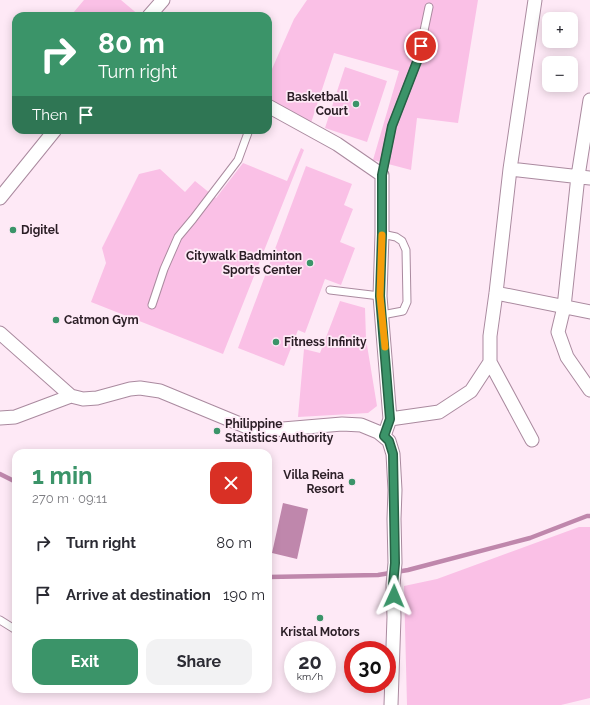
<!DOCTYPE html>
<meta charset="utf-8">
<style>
:root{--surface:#fff;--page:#f2f2f3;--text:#2b2b33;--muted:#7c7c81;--accent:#3b9469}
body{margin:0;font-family:Raleway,sans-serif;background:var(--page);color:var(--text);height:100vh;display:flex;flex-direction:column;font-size:15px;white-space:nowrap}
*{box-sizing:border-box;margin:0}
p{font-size:13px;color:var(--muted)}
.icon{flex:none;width:22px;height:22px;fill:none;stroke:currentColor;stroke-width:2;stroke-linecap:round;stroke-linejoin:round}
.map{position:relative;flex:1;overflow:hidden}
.panel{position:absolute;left:12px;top:449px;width:260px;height:244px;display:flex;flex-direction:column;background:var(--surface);border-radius:12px;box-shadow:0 2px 10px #0003}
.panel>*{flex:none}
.top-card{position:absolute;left:12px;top:12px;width:260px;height:122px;border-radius:12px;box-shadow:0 2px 10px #0003;background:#3b9469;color:#fff;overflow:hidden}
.controls{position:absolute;left:542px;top:12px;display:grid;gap:8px}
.controls a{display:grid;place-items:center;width:36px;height:36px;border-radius:8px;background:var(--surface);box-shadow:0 2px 10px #0003;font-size:20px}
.speed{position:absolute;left:284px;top:641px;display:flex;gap:8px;font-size:20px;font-weight:700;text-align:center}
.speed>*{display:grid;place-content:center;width:52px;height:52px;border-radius:50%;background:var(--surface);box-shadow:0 2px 10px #0003;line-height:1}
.speed small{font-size:10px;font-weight:400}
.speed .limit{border:6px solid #d22;background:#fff;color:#111}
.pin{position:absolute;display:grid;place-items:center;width:34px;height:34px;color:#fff;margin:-17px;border:2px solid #fff;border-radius:50%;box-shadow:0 1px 4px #0007}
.me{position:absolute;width:44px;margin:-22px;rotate:1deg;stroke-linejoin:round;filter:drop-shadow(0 0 3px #0008)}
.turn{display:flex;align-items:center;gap:14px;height:84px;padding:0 20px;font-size:18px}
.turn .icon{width:52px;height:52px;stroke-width:2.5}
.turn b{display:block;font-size:28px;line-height:34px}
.then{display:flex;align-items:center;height:38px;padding:0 20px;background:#0003;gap:8px;font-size:15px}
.round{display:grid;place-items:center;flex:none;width:42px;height:42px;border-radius:12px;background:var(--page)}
.head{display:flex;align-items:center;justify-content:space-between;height:68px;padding:0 20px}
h1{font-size:24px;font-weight:700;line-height:30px;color:var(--accent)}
.cta{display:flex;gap:8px;margin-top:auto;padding:8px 20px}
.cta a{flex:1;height:46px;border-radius:12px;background:var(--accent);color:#fff;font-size:16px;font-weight:700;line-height:46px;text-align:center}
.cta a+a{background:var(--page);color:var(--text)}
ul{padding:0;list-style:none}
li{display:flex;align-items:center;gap:12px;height:52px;padding:0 20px}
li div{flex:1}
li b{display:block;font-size:15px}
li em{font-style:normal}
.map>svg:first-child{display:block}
.green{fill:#fac0e6}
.water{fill:#bf87ac}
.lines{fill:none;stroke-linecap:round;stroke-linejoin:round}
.stream{stroke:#bf87ac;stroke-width:4.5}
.service-casing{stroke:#aa8a9f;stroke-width:9}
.minor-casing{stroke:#aa8a9f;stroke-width:15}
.service{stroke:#fff;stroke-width:7}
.minor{stroke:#fff;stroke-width:13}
.route-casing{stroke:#266044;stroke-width:10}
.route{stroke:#3b9469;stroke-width:7}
.slow{stroke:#f59e0b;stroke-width:7}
.poi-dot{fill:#3b9469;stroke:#fee9f6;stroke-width:1.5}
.labels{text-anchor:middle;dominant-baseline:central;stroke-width:3.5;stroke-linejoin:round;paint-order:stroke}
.poi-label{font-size:12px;font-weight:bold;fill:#2b1e26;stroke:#fee9f6;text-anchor:start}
</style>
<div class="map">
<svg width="590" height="705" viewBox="0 0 590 705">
<rect width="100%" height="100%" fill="#fee9f6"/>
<!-- green -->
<path class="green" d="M84 0H121L140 16H76L73 13Z
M307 0H478L458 123 417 118 411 170 373 160 399 71 334 53 310 126 268 101V78L294 19Z
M345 67 387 81 367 142 325 128Z
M301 148 304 150 223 354 91 302 106 263 102 248 139 174 160 169 185 192 195 181 216 198 243 163 287 181Z
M306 166 352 184 344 205 353 209 340 242 355 248 341 285 325 279 305 333 298 330 284 366 238 348Z
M340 301 365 308 366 339 377 406 368 413 298 417 304 349 320 353Z
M579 527H590V698L561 705H407L404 586 437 579Z"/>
<!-- water -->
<path class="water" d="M283 503 308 509 297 559 272 553Z"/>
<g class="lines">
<!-- stream -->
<path class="stream" d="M0 474 16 482
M268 577 378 575 408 570 530 538 587 516H590"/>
<defs>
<path id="service" d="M382 175 392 126 418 59 429 7
M330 290 380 296
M152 305 164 269 178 237 193 219 238 160 249 130
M382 315 403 311 407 302 406 250 402 241 396 237 382 234
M0 620 16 630"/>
<path id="minor" d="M149 16 163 0
M590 100 578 176 564 307 558 332 567 357 590 390
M268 106 337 144 382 175V234L380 296 390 419
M510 169 590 178
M0 198 55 130
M496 293 590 312
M0 333 71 396 83 399 97 398 130 389 140 388 160 391 252 429 271 430 342 424 361 425 378 432 389 441 393 454 395 490 394 519 395 563 393 585 394 617 391 705
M490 362 532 440
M0 418 15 417 71 396
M384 436 390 419 439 412 471 391 490 362V336L496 293 510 169 535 0"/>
</defs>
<!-- service casing -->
<use href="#service" class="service-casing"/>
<!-- minor casing -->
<use href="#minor" class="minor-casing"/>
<!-- service -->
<use href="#service" class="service"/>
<!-- minor -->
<use href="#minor" class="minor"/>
</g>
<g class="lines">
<defs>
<path id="route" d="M394 596 393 585 395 563 393 454 389 441 384 436 390 419 380 296 382 234V175L392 126 418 59 421 46"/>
</defs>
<!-- route casing -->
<use href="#route" class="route-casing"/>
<!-- route -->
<use href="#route" class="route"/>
<!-- slow -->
<path class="slow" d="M382 235 380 296 385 347"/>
</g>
<!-- markers -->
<g class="poi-dot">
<circle cx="356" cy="104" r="4"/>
<circle cx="13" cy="230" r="4"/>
<circle cx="310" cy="263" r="4"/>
<circle cx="56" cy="320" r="4"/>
<circle cx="276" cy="342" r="4"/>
<circle cx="217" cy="431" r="4"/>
<circle cx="352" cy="482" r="4"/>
<circle cx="320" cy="618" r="4"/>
</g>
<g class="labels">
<!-- poi labels -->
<g class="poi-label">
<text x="348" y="97" text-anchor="end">Basketball<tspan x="348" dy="14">Court</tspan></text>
<text x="21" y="230">Digitel</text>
<text x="302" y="256" text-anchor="end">Citywalk Badminton<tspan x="302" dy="14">Sports Center</tspan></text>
<text x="64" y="320">Catmon Gym</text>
<text x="284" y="342">Fitness Infinity</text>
<text x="225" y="424">Philippine<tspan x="225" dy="14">Statistics Authority</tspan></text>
<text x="344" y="475" text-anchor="end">Villa Reina<tspan x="344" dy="14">Resort</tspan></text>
<text x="320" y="632" text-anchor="middle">Kristal Motors</text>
</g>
</g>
</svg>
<div class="controls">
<a>+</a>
<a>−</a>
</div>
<div class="speed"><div>20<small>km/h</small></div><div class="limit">30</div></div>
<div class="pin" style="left:421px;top:46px;background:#d93025"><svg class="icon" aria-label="arrive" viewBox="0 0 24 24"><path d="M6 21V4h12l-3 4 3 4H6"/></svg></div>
<svg class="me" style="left:394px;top:596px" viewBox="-20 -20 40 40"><path d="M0-17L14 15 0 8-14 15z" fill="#3b9469" stroke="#fff" stroke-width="4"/></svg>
<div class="top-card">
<div class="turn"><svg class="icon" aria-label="right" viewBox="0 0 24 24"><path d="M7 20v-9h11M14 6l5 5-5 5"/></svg><div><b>80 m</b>Turn right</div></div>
<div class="then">Then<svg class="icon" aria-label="arrive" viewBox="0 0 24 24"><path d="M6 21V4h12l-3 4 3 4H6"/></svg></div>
</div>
<section class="panel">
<div class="head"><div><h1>1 min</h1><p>270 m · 09:11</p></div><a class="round" style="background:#d93025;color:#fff"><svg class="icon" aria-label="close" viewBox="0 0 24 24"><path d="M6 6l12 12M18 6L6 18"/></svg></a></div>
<ul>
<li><svg class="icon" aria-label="right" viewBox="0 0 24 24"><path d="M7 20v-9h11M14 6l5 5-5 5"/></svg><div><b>Turn right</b></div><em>80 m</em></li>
<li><svg class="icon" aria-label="arrive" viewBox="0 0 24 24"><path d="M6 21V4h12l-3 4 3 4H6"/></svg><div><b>Arrive at destination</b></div><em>190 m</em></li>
</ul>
<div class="cta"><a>Exit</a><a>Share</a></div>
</section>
</div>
